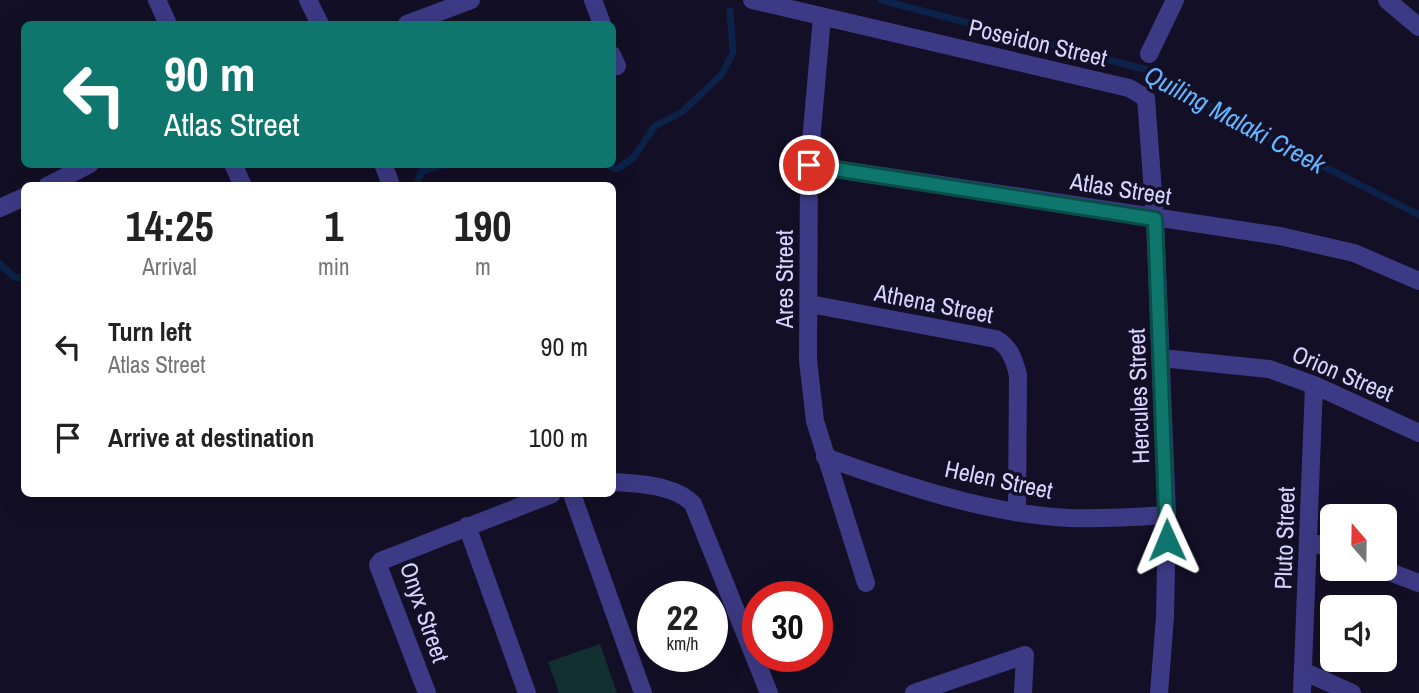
<!DOCTYPE html>
<style>
:root{--surface:#fff;--page:#f6f6f6;--text:#222;--muted:#767676}
body{margin:0;font-family:"Archivo Narrow",sans-serif;background:var(--page);color:var(--text);height:100vh;display:flex;flex-direction:column;font-size:26px;white-space:nowrap}
*{box-sizing:border-box;margin:0}
p{font-size:23px;color:var(--muted)}
.icon{flex:none;width:38px;height:38px;fill:none;stroke:currentColor;stroke-width:2;stroke-linecap:round;stroke-linejoin:round}
.map{position:relative;flex:1;overflow:hidden}
.drawer{position:absolute;left:21px;top:182px;width:595px;height:315px;display:flex;flex-direction:column;background:var(--surface);border-radius:10px;box-shadow:0 7px 28px #0002}
.drawer>*{flex:none}
.hud{position:absolute;left:21px;top:21px;width:595px;height:147px;border-radius:10px;box-shadow:0 7px 28px #0002;background:#0f766e;color:#fff;overflow:hidden}
.needle{width:46px;rotate:340deg}
.fabs{position:absolute;left:1320px;top:504px;display:grid;gap:14px}
.fabs a{display:grid;place-items:center;width:77px;height:77px;border-radius:10px;background:var(--surface);box-shadow:0 7px 28px #0002;font-size:35px}
.speed{position:absolute;left:637px;top:581px;display:flex;gap:14px;font-size:35px;font-weight:700;text-align:center}
.speed>*{display:grid;place-content:center;width:91px;height:91px;border-radius:50%;background:var(--surface);box-shadow:0 7px 28px #0002;line-height:1}
.speed small{font-size:18px;font-weight:400}
.speed .limit{border:10px solid #d22;background:#fff;color:#111}
.pin{position:absolute;display:grid;place-items:center;width:60px;height:60px;color:#fff;margin:-30px;border:4px solid #fff;border-radius:50%;box-shadow:0 2px 7px #0007}
.me{position:absolute;width:77px;margin:-38px;rotate:359deg;stroke-linejoin:round;filter:drop-shadow(0 0 5px #0008)}
.turn{display:flex;align-items:center;gap:24px;height:147px;padding:0 28px;font-size:32px}
.turn .icon{width:91px;height:91px;stroke-width:2.5}
.turn b{display:block;font-size:49px;line-height:60px}
.eta{display:flex;justify-content:space-evenly;align-items:center;height:119px;text-align:center}
.eta b{font-size:42px;font-weight:700;line-height:49px}
ul{padding:0;list-style:none}
li{display:flex;align-items:center;gap:21px;height:91px;padding:0 28px}
li div{flex:1}
li b{display:block;font-size:26px}
li em{font-style:normal}
.map>svg:first-child{display:block}
.green{fill:#12302f}
.lines{fill:none;stroke-linecap:round;stroke-linejoin:round}
.stream{stroke:#0c2248;stroke-width:7}
.street{stroke:#3d3a85;stroke-width:18}
.route-casing{stroke:#0a4d48;stroke-width:18}
.route{stroke:#0f766e;stroke-width:12}
.labels{text-anchor:middle;dominant-baseline:central;stroke-width:7;stroke-linejoin:round;paint-order:stroke}
.street-label{font-size:24px;fill:#d9d4ff;stroke:#130f26}
.water-label{font-size:26px;font-style:italic;fill:#62b6ff;stroke:#130f26}
</style>
<div class="map">
<svg width="1419" height="693" viewBox="0 0 1419 693">
<rect width="100%" height="100%" fill="#130f26"/>
<!-- green -->
<path class="green" d="M600 644 617 693H559L548 662Z"/>
<g class="lines">
<!-- stream -->
<path class="stream" d="M881 0 1159 73 1229 118 1419 215
M605 164 617 169 633 158 655 126 682 112 722 74 733 53 730 11
M416 186 421 172 440 165 463 164
M0 264 14 277 24 278"/>
<!-- street -->
<path class="street" d="M157 0 168 24
M308 0 320 24
M593 0 602 24
M752 0 1129 88 1146 98 1155 219 1167 515 1165 617 1159 693
M1387 0 1419 27
M822 17 809 165 808 360 815 421 866 583
M407 24 471 0
M1149 54 1175 0
M612 55 617 66
M233 164 243 186
M383 164 390 182
M809 165 1280 236 1354 253 1419 281
M47 186 90 164
M0 208 24 197
M810 304 996 339C1010 347 1014 359 1018 375L1017 511
M1161 358 1269 369 1314 385 1419 433
M825 457C899 484 991 515 1070 518 1103 519 1135 517 1167 515
M612 482C637 483 675 485 693 504L769 693
M572 494 643 693
M467 526 527 693
M1308 540 1332 550
M1382 569 1419 583
M1305 672 1352 693
M427 693 378 565 381 561 552 494
M914 693 1025 655 1023 693
M1302 693 1314 385"/>
</g>
<g class="lines">
<defs>
<path id="route" d="M809 165 1155 219 1167 540"/>
</defs>
<!-- route casing -->
<use href="#route" class="route-casing"/>
<!-- route -->
<use href="#route" class="route"/>
</g>
<g class="labels">
<!-- street labels -->
<g class="street-label">
<text transform="translate(1038 42) rotate(13)">Poseidon Street</text>
<text transform="translate(1121 188) rotate(9)">Atlas Street</text>
<text transform="translate(784 279) rotate(-90)">Ares Street</text>
<text transform="translate(934 303) rotate(11)">Athena Street</text>
<text transform="translate(1343 373) rotate(23)">Orion Street</text>
<text transform="translate(1138 396) rotate(-92)">Hercules Street</text>
<text transform="translate(999 479) rotate(12)">Helen Street</text>
<text transform="translate(1284 538) rotate(-88)">Pluto Street</text>
<text transform="translate(425 612) rotate(71)">Onyx Street</text>
</g>
<!-- water labels -->
<g class="water-label">
<text transform="translate(1235 119) rotate(28)">Quiling Malaki Creek</text>
</g>
</g>
</svg>
<div class="fabs">
<a><svg class="needle" viewBox="-14 -14 28 28"><path d="M0-13l5 13h-10z" fill="#e53935"/><path d="M0 13l5-13h-10z" fill="#767676"/></svg></a>
<a><svg class="icon" aria-label="sound" viewBox="0 0 24 24"><path d="M4 9h4l5-4v14l-5-4H4zM17 9q2 3 0 6"/></svg></a>
</div>
<div class="speed"><div>22<small>km/h</small></div><div class="limit">30</div></div>
<div class="pin" style="left:809px;top:165px;background:#d93025"><svg class="icon" aria-label="arrive" viewBox="0 0 24 24"><path d="M6 21V4h12l-3 4 3 4H6"/></svg></div>
<svg class="me" style="left:1167px;top:540px" viewBox="-20 -20 40 40"><path d="M0-17L14 15 0 8-14 15z" fill="#0f766e" stroke="#fff" stroke-width="4"/></svg>
<div class="hud">
<div class="turn"><svg class="icon" aria-label="left" viewBox="0 0 24 24"><path d="M17 20v-9H6M10 6l-5 5 5 5"/></svg><div><b>90 m</b>Atlas Street</div></div>
</div>
<section class="drawer">
<div class="eta">
<div><b>14:25</b><p>Arrival</p></div>
<div><b>1</b><p>min</p></div>
<div><b>190</b><p>m</p></div>
</div>
<ul>
<li><svg class="icon" aria-label="left" viewBox="0 0 24 24"><path d="M17 20v-9H6M10 6l-5 5 5 5"/></svg><div><b>Turn left</b><p>Atlas Street</p></div><em>90 m</em></li>
<li><svg class="icon" aria-label="arrive" viewBox="0 0 24 24"><path d="M6 21V4h12l-3 4 3 4H6"/></svg><div><b>Arrive at destination</b></div><em>100 m</em></li>
</ul>
</section>
</div>
